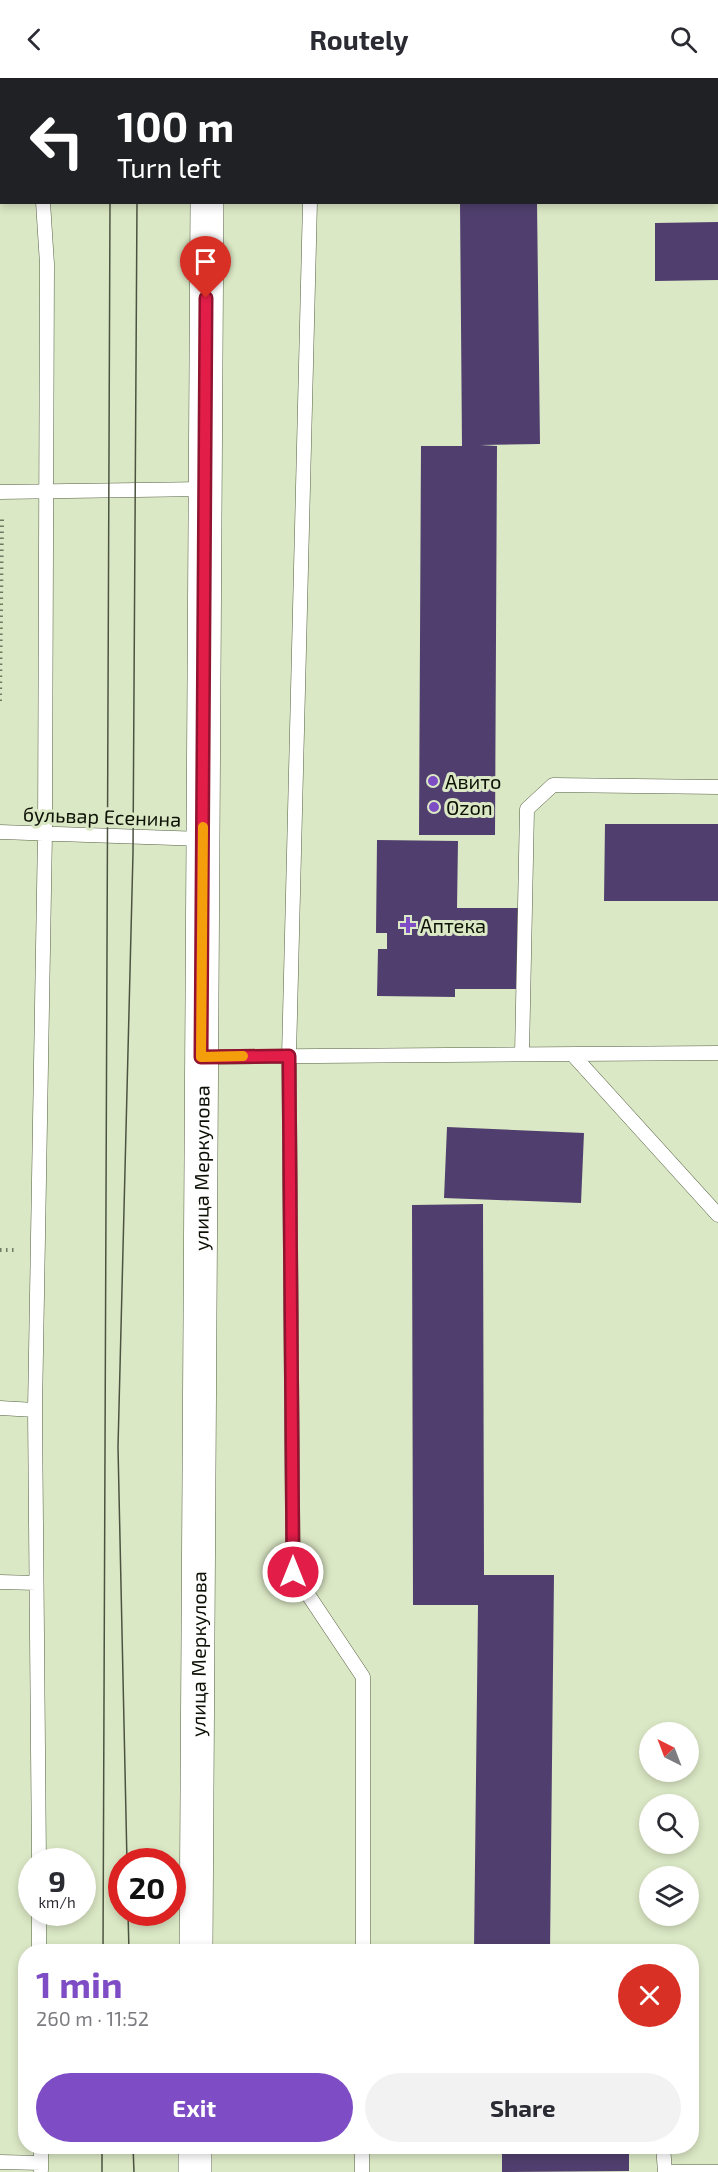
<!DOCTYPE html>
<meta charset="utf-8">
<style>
:root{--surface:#fff;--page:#f2f2f3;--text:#2b2b33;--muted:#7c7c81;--accent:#7e4cc4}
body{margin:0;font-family:"Exo 2",sans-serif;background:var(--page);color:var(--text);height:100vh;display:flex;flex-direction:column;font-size:22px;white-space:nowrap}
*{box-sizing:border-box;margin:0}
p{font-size:20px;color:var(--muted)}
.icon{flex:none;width:33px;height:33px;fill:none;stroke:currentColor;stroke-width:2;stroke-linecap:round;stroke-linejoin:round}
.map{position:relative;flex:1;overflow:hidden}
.drawer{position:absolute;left:18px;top:1866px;width:681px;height:210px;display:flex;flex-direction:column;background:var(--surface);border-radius:24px;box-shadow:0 3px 9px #0003}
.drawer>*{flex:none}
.top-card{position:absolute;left:0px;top:0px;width:718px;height:126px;box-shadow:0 3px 9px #0003;background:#202124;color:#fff;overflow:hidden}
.needle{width:39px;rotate:318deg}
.tools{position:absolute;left:639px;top:1644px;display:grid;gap:12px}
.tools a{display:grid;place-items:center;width:60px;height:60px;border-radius:50%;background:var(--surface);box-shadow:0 3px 9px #0003;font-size:30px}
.speed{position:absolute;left:18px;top:1770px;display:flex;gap:12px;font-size:30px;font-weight:700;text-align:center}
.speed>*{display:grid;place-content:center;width:78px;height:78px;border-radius:50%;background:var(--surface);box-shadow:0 3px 9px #0003;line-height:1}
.speed small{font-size:15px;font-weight:400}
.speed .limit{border:9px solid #d22;background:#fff;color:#111}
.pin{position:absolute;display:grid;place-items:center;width:51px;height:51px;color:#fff;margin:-62px -26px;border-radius:50% 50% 50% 0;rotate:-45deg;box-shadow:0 0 6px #0007}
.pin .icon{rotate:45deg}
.me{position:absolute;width:66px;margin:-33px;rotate:0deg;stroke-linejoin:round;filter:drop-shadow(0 0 4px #0008)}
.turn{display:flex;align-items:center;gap:21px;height:126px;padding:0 18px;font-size:27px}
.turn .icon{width:78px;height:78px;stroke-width:2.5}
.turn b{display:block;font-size:42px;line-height:51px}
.round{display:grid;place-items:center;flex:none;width:63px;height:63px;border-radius:32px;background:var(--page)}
.summary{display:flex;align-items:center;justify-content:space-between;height:102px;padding:0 18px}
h1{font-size:36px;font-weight:700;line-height:45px;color:var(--accent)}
.button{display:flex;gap:12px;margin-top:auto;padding:12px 18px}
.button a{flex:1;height:69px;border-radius:36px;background:var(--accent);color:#fff;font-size:24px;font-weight:700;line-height:69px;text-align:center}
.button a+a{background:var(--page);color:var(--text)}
header{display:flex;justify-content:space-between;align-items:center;height:78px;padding:0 18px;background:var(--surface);font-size:27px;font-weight:700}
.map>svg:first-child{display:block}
.building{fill:#503f6e}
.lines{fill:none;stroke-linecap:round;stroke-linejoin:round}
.lane-casing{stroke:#556042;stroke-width:15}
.secondary-casing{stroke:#556042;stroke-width:34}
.path{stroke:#707962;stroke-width:4;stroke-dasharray:1.5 4.5;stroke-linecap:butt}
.lane{stroke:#fff;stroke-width:14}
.secondary{stroke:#fff;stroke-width:33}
.tram{stroke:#4c5340;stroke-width:1.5}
.route-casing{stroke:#92132f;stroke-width:15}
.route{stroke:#e11d48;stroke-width:10}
.slow{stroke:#f59e0b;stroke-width:10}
.poi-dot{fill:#7e4cc4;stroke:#dbe8c5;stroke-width:2}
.labels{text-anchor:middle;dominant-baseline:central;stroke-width:6;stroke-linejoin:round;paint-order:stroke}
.poi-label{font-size:20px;fill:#0c1005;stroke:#dbe8c5;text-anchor:start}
.street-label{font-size:20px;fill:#0c1005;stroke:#dbe8c5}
</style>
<header><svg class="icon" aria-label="back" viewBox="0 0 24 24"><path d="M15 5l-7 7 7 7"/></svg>Routely<svg class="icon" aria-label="search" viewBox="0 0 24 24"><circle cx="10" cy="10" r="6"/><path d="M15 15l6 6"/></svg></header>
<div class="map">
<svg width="718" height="2094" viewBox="0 0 718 2094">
<rect width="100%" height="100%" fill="#dbe8c5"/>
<!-- building -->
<path class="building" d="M460 124H537L540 366 480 367 497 368 495 757H419L421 368H462Z
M718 144V202L655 203V145Z
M605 746H718V823H604Z
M377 762 458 763 457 830H520L519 911H455V919L377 918 378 871H387V855H376Z
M447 1049 584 1055 581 1125 444 1120Z
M483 1126 484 1497H554L550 1874H474L478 1527H413L412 1127Z
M502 2068H629V2093L502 2094Z"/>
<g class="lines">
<defs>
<path id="lane" d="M717 81H718
M310 124 289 978 293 1494 363 1599V1874
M0 414 205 411
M0 754 203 761
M522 976 527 731 553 707 718 709
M573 977 718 1137
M201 979 718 975
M0 1330 35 1332
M0 1504 36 1505
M39 1784 35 1332 45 755 47 186 43 124
M39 1834V1874
M663 2068 665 2094
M0 2084 41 2085
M41 2092V2068
M362 2094V2068
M665 2094H718"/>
<g id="secondary">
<path d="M207 2V0"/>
<path id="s1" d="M196 1874 207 124"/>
<path d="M195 2094V2068"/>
</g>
</defs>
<!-- lane casing -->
<use href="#lane" class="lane-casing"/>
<!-- secondary casing -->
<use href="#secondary" class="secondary-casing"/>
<!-- path -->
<path class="path" d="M0 623 2 439
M0 1172H14"/>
<!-- lane -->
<use href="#lane" class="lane"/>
<!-- secondary -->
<use href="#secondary" class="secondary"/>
<!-- tram -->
<path class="tram" d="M112 2V0
M138 2V0
M127 1784 118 1369 133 775 137 124
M128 1834 129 1874
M103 1874 110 124
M133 2068 134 2094
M102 2094V2068"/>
</g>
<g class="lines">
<defs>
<path id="route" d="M206 220 201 979 289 978 293 1494"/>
</defs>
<!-- route casing -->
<use href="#route" class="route-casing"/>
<!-- route -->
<use href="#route" class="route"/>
<!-- slow -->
<path class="slow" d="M203 749 201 979 243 978"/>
</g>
<!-- markers -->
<g class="poi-dot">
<circle cx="433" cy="703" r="6"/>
<circle cx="434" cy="729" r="6"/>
<path d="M405 838h6v6h6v6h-6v6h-6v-6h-6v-6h6z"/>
</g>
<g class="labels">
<!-- poi labels -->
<g class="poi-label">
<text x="445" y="703">Авито</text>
<text x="446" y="729">Ozon</text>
<text x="420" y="847">Аптека</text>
</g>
<!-- street labels -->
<g class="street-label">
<text transform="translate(102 738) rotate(2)">бульвар Есенина</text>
<text stroke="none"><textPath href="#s1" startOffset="784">улица Меркулова</textPath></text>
<text stroke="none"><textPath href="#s1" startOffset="298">улица Меркулова</textPath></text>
</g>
</g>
</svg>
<div class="tools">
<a><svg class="needle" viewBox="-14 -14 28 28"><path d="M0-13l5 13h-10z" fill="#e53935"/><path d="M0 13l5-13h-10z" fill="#7c7c81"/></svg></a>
<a><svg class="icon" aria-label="search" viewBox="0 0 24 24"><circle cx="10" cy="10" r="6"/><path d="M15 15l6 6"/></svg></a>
<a><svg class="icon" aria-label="layers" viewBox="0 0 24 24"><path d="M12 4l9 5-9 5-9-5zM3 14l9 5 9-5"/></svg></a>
</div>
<div class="speed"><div>9<small>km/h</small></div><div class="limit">20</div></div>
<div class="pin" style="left:206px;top:220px;background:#d93025"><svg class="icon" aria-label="arrive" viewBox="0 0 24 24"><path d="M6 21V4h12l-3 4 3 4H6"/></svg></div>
<svg class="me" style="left:293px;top:1494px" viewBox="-20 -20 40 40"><circle r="17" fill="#e11d48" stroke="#fff" stroke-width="3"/><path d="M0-11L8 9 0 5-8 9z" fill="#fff"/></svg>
<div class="top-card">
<div class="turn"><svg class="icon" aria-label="left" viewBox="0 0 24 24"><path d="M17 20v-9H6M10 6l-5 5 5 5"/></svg><div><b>100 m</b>Turn left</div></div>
</div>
<section class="drawer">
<div class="summary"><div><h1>1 min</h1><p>260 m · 11:52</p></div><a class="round" style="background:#d93025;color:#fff"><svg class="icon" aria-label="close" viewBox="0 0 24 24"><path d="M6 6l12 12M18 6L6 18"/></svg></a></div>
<div class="button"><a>Exit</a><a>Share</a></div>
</section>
</div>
